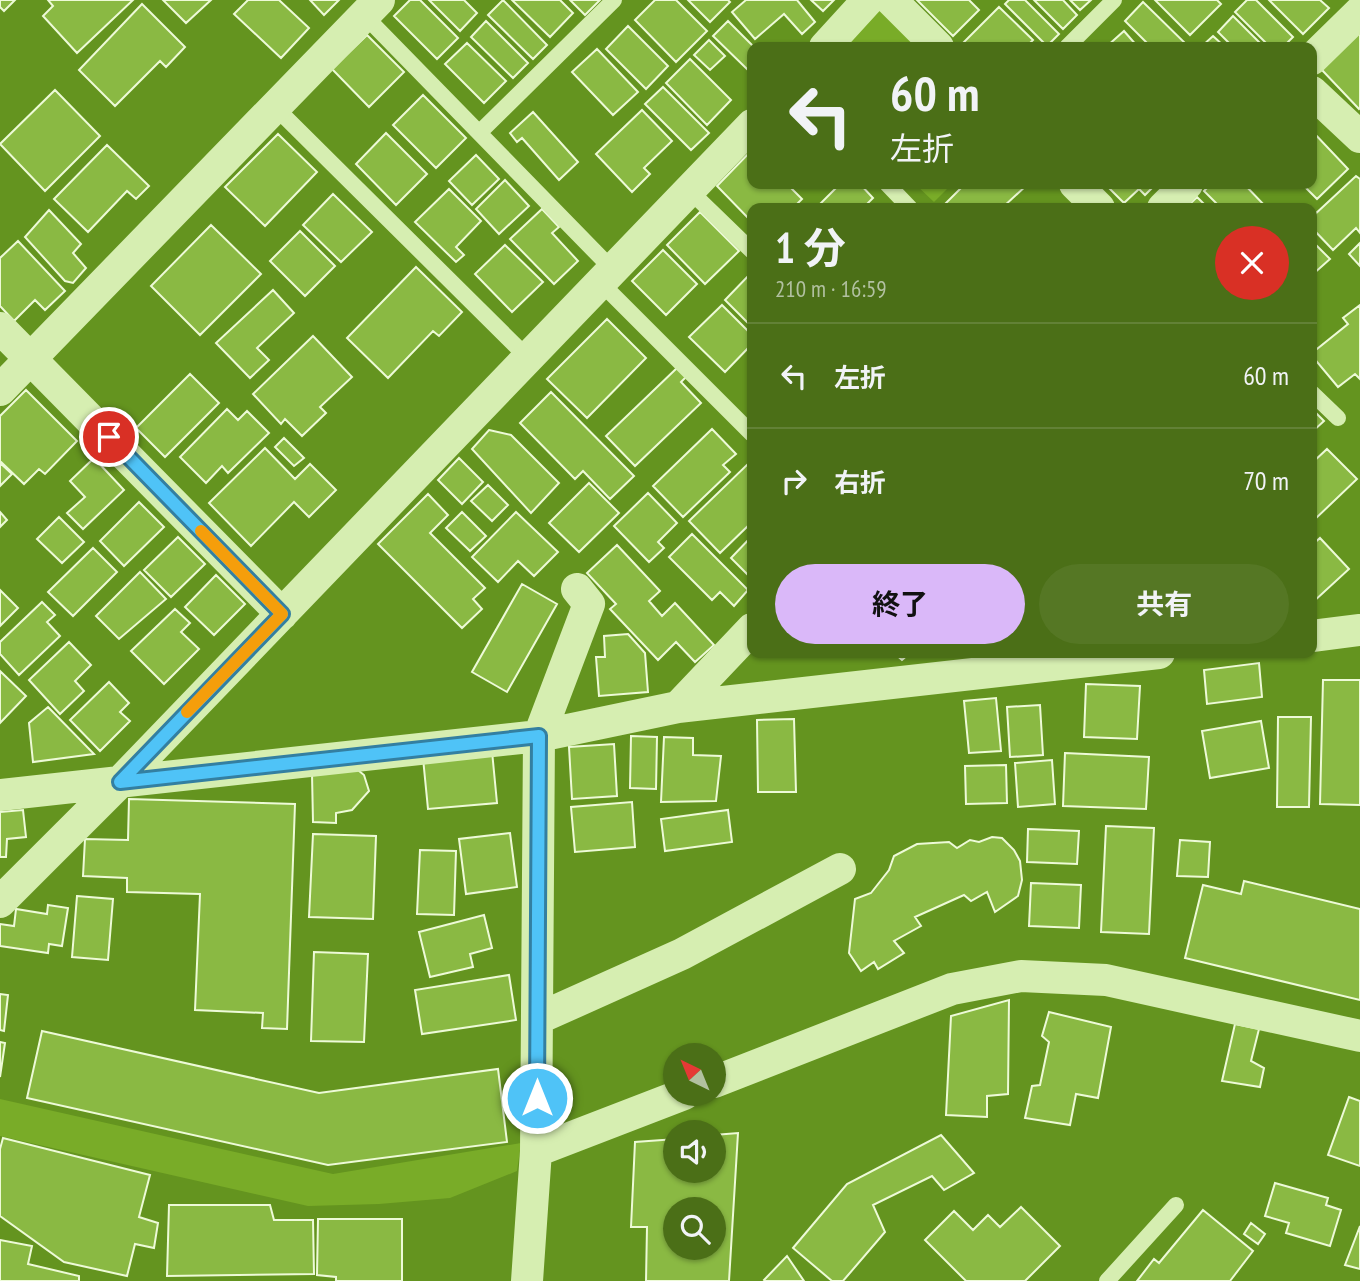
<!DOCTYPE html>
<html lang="ja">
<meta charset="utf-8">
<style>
:root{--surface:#4b6f17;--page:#557724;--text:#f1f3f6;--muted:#b2c1a1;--line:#628136;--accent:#dab8f9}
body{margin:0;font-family:"PT Sans Narrow","Noto Sans JP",sans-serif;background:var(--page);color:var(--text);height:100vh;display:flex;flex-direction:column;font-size:26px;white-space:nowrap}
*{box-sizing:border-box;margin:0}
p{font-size:23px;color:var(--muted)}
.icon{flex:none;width:38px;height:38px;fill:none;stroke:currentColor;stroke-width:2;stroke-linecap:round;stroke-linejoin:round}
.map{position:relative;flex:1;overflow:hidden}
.sheet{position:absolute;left:747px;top:203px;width:570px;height:455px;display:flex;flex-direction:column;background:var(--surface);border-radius:14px;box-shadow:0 2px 5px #0004}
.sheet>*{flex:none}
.guide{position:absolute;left:747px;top:42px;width:570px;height:147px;border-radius:14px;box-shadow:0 2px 5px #0004;background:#4b6f17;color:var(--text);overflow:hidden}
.needle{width:46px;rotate:317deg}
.controls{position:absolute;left:663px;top:1043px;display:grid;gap:14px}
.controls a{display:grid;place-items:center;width:63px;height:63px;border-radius:50%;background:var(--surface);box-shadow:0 2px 5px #0004;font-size:35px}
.pin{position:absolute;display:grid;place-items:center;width:60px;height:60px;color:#fff;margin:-30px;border:4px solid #fff;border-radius:50%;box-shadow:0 2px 7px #0007}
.me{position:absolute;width:77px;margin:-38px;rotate:0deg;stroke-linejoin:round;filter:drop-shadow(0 0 5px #0008)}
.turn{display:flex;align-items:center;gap:24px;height:147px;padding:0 28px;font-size:32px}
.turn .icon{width:91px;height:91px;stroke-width:2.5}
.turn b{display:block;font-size:49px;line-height:60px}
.round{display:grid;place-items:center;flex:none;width:74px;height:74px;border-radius:37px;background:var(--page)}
.headline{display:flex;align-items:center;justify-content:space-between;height:119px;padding:0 28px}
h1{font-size:42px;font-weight:700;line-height:52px}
.cta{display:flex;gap:14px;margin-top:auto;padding:14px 28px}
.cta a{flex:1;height:80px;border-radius:42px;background:var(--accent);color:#111;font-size:28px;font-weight:700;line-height:80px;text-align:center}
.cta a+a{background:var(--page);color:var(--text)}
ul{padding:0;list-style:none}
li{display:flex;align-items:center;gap:21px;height:105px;padding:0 28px;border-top:2px solid var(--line)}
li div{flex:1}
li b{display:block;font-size:26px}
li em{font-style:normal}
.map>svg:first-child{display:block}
.green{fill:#79ac28}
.building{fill:#8ab943;stroke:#edfad7;stroke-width:2;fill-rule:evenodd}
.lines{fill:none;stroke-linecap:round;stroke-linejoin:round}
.service{stroke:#d6eeb1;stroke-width:16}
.minor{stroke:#d6eeb1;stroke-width:32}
.route-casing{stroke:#337fa1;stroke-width:18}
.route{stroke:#4fc3f7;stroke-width:12}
.slow{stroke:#f59e0b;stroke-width:12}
</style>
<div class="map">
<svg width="1360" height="1281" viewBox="0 0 1360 1281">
<rect width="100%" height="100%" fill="#64941f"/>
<!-- green -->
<path class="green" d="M882 8 921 47H844Z
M915 184H952L934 202Z
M0 1099 333 1174 521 1143 517 1171 450 1198 379 1204 308 1206 0 1136Z"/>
<!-- building -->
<path class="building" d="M0 0H15L4 11 0 7Z
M48 0H133L77 53 43 16 53 6Z
M163 0H211L186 23Z
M248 0H279L309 28 281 58 234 14Z
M310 0H339L324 15Z
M410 0H420L458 38 437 59 394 16Z
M429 0H464L477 13 460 31Z
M503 0 547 45 533 59 488 15Z
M512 0H560L573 13 550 37Z
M570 0H600L585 15Z
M655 0H676L707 31 676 62 635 20Z
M688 0H728L730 2 710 22Z
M746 0H797L815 22 802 34 784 14 755 39 732 12Z
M811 0H834L823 11Z
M917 0H969L979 10 953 36Z
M1009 0H1025L1059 34 1047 46 1005 4Z
M1034 0H1063L1077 15 1063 29Z
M1070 0H1091L1080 10Z
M1155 0H1217L1221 4 1190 35Z
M1247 0H1256L1293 37 1283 47H1270L1235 12Z
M1269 0H1320L1329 8 1303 34Z
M1143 2 1188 46 1151 47 1125 21Z
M142 4 185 47 166 67 160 61 115 106 79 70Z
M999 7 1033 40 1026 47H961L960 46Z
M1233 16 1264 47H1233L1218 32Z
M486 21 528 63 513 78 471 37Z
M728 21 754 47H752V65L748 70 713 36Z
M628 26 668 66 646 89 606 49Z
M1124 31 1138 47H1106Z
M1360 32V108L1359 109 1321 69Z
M367 35 404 72 369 107 332 69Z
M1213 36 1225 47H1201Z
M709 40 725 56 710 70 694 55Z
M467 43 506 81 484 103 445 64Z
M597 49 638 92 613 115 572 72Z
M690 59 731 100 707 125 666 83Z
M663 87 709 133 691 150 645 104Z
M55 90 100 136 45 191 0 144Z
M423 95 466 138 436 168 393 125Z
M642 110 672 141 644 168 650 174 632 192 596 154Z
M533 112 578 162 559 180 522 138 517 142 510 133Z
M1312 131 1348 169 1317 199 1302 184H1312Z
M386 133 427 174 396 205 356 164Z
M278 134 317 172 265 226 225 187Z
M107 145 149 186 136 199 127 191 88 232 54 199Z
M752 150V184H787L802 199 793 208H752V222L717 186Z
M476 155 499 179 472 205 449 181Z
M1356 176 1360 179V233L1356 228 1333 250 1312 228V217Z
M505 180 529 206 499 234 476 209Z
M840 184H860L873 198 863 208H820L818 206Z
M965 184H1028L1002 208H941Z
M1105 184H1156L1145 195 1139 189 1124 203Z
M1211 184H1244L1267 208H1221L1204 191Z
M449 189 481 221 456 247 464 255 456 262 415 222Z
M333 194 372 232 341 262 303 225Z
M1197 197 1208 208H1186Z
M542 209 559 227 552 233 578 261 554 284 510 239Z
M49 210 81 244 73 253 86 268 73 283 65 281 25 237Z
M700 212 739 251 705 284 667 245Z
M211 225 261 274 200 335 151 286Z
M300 231 335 266 305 296 270 261Z
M18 241 65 291 45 310 35 300 14 321 0 306V258Z
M1312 241 1330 259 1312 275Z
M1360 243V266L1349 254Z
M505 245 543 282 512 312 475 274Z
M663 250 697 284 666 315 632 281Z
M416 267 462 312 439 336 433 331 388 378 347 338Z
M752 272V327L725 300Z
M273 290 294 313 257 348 269 360 250 378 216 343Z
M722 305 752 335V344L725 372 689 337Z
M1360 305V379L1355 374 1338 387 1312 356V353L1348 324 1343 318Z
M607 319 646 358 587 418 547 379Z
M313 336 352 377 320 407 326 413 302 436 285 419 281 424 253 394Z
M677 368 686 377 681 382 701 403 635 466 606 436Z
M190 374 219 403 165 457 136 428Z
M26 390 77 441 45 474 39 469 24 484 0 461V416Z
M551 392 634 476 610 499 583 471 575 479 520 423Z
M227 409 238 420 247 411 269 433 228 473 222 466 206 483 180 457Z
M1312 409 1324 421 1312 432Z
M712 429 736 454 723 465 730 472 683 517 653 486Z
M489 430 511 435 559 483 531 513 472 449Z
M284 438 304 458 294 466 275 447Z
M265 448 295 479 310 464 336 490 309 517 294 502 251 546 209 503Z
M1327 449 1357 479 1312 522V463Z
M94 458 124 490 83 529 67 513 85 497 70 481Z
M459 458 483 482 462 504 438 480Z
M752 460V522L720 553 689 521Z
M0 463 12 474 0 486Z
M589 483 619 513 579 552 549 523Z
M488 485 508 505 492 521 471 501Z
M648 493 677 523 658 542 664 548 649 562 614 526Z
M428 494 448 515 430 533 485 588 473 599 482 609 462 628 378 544Z
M139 502 164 527 124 566 100 541Z
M0 512 7 520 0 527Z
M462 512 486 536 470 551 446 528Z
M516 512 558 552 534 576 518 561 498 582 472 557Z
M59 517 84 542 62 563 37 539Z
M692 534 748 590 734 606 720 592 712 600 669 557Z
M752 536V579L731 558Z
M178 537 205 564 171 597 144 570Z
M1320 538 1349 569 1312 603V545Z
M617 545 660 591 649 601 662 616 675 603 714 645 695 662 676 642 658 660 610 609 616 604 587 573Z
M93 548 117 572 73 616 48 592Z
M140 572 166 599 119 639 96 616Z
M216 575 245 604 214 635 185 607Z
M522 584 557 604 507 692 472 672Z
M0 590 18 608 0 626Z
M42 602 55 615 47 622 60 636 19 675 0 654V642Z
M175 609 190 623 181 632 199 649 164 684 131 651Z
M628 634 645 653 648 692 599 696 596 657H605L604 636Z
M69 642 91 665 75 681 84 691 60 714 29 680Z
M894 653H910L902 660Z
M1259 663 1262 697 1207 704 1204 670Z
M0 671 26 696 0 723Z
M1323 680H1360V805L1320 804Z
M109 682 129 703 120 712 130 721 100 751 70 720Z
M1086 684 1140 686 1137 739 1084 737Z
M996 698 1001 751 969 753 964 701Z
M1040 705 1043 755 1010 757 1007 707Z
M48 707 94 754 33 762 29 723Z
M1278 717H1311L1309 807H1277Z
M794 719 796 792H758L757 720Z
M1261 721 1269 768 1210 778 1202 731Z
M631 736 657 737 656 789 630 788Z
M664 737 693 738V755L721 756 716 801 661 802Z
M614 744 617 796 572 799 569 747Z
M492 751 497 803 428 809 423 758Z
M1065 753 1149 757 1146 809 1063 806Z
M1052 760 1055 804 1018 807 1015 763Z
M1006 765 1007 803 966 804 965 766Z
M353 766 364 775 369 791 352 810 336 813V823L313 822 312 774Z
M129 799 295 804 287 1029 262 1028 263 1013 195 1010 200 894 127 892V878L83 876 85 839 128 840Z
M632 802 635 847 575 852 571 807Z
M23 810 26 837 7 839 6 857H0V812Z
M728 810 732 842 665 851 661 819Z
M1106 826 1154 828 1149 934 1101 932Z
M1028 829 1079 831 1077 864 1027 862Z
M510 833 517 887 466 894 459 839Z
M313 834 376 836 373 919 309 917Z
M992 837 1002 838 1014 850 1020 861 1022 880 1018 896 995 912 987 892 971 901 964 895 915 917 921 926 894 941 904 953 878 969 874 962 861 971 849 953 855 899 871 893 889 870 894 856 917 844 949 842 957 848 970 840 979 842Z
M1180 840 1210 842 1208 877 1177 876Z
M420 850 456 851 454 915 417 914Z
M1244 881 1360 909V1000L1185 958 1203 885 1241 894Z
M1031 883 1081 885 1079 928 1029 926Z
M77 896 113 899 108 960 72 957Z
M48 905 68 908 62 946 49 944 48 953 0 946V924L14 926 16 909 47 914Z
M484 915 492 948 470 954 473 967 430 977 419 932Z
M314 952 368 954 364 1042 311 1041Z
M509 975 516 1020 422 1034 415 990Z
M0 994 8 995 4 1031 0 1030Z
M1009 1000 1008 1094 987 1096V1117L946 1115 951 1016Z
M1049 1012 1111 1027 1098 1098 1076 1094 1070 1125 1025 1118 1032 1086 1040 1085 1049 1042 1042 1036Z
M1235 1024 1259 1029 1251 1061 1264 1068 1260 1087 1222 1081Z
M42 1031 319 1093 498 1069 507 1142 328 1165 27 1098Z
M0 1042 5 1043 0 1077Z
M1349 1097 1360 1101V1166L1328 1155Z
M738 1133 729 1281H646L647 1227H631L635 1142 676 1139V1171H714V1135ZM676 1209H714V1248H676Z
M941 1135 974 1173 944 1190 932 1176 873 1205 885 1232 843 1281H832L793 1248 847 1184Z
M3 1138 150 1175 139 1217 158 1223 154 1248 135 1244 127 1276 64 1262 0 1216V1149Z
M1275 1183 1328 1198 1326 1205 1341 1210 1330 1246 1286 1233 1289 1223 1265 1216Z
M169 1205H270L274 1220H313L314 1274 167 1276Z
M1021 1207 1060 1246 1025 1281H966L925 1240 954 1211 973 1230 988 1215 1000 1227Z
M1203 1210 1253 1251 1230 1281H1137L1154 1259 1159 1263Z
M318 1219H402V1281H336V1277L317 1275Z
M1251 1223 1265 1234 1258 1244 1244 1234Z
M1360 1226V1269L1345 1265Z
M0 1240 32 1246 28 1264 79 1276V1281H0Z
M787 1256 804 1281H765L764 1280Z"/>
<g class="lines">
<!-- service -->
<path class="service" d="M364 15 613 270
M1067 47 1114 0
M275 107 528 358
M479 133 614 0
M887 184 910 208
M690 191 752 251
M601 283 752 434
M1312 393 1338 418
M1107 1281 1176 1205"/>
<!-- minor -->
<path class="minor" d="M891 0 938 47
M825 47 868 0
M1312 59 1360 12
M1312 92 1360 137
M1075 184 1099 208
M1163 208 1187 184
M0 328 282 614
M0 390 379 0
M1312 636 1360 630
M678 707 752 629
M0 795 539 736 678 707 1159 653
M0 902 120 782 752 125
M537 1019 682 954 840 869
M714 1082 952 989 1021 976 1106 980 1360 1036
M536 1151 684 1094
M527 1281 536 1151 539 736 589 604 577 589"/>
</g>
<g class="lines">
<defs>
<path id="route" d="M109 437 282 614 120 782 539 736 537 1098"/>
</defs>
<!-- route casing -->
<use href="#route" class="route-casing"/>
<!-- route -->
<use href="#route" class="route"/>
<!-- slow -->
<path class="slow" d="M187 712 282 614 201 531"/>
</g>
</svg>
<div class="controls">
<a><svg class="needle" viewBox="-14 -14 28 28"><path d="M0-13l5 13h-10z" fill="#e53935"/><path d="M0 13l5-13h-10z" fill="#b2c1a1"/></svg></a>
<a><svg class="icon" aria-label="sound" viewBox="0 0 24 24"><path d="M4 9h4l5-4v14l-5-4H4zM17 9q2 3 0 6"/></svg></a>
<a><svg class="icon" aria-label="search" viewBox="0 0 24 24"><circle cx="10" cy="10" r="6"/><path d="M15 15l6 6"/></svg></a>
</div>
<div class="pin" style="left:109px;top:437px;background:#d93025"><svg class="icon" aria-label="arrive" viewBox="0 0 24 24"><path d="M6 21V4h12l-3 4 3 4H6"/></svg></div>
<svg class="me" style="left:537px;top:1098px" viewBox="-20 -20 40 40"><circle r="17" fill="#4fc3f7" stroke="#fff" stroke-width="3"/><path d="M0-11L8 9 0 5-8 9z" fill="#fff"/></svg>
<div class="guide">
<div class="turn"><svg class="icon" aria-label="left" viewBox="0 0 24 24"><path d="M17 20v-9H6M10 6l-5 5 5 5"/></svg><div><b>60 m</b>左折</div></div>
</div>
<section class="sheet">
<div class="headline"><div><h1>1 分</h1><p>210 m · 16:59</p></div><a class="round" style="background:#d93025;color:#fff"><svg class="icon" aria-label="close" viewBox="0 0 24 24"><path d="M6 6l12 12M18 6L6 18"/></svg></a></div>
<ul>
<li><svg class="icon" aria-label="left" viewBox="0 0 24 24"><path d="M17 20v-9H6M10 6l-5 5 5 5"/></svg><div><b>左折</b></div><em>60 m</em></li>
<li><svg class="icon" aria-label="right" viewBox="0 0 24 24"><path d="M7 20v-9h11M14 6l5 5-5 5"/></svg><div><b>右折</b></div><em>70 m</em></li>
</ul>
<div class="cta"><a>終了</a><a>共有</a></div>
</section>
</div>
